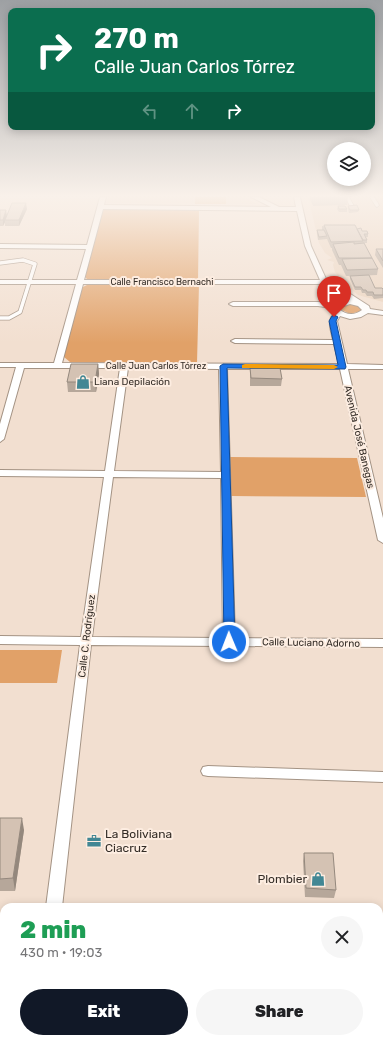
<!DOCTYPE html>
<meta charset="utf-8">
<style>
:root{--surface:#fff;--page:#f6f6f6;--text:#202124;--muted:#757577;--accent:#111827}
body{margin:0;font-family:Rubik,sans-serif;background:var(--page);color:var(--text);height:100vh;display:flex;flex-direction:column;font-size:15px;white-space:nowrap}
*{box-sizing:border-box;margin:0}
p{font-size:13px;color:var(--muted)}
.icon{flex:none;width:22px;height:22px;fill:none;stroke:currentColor;stroke-width:2;stroke-linecap:round;stroke-linejoin:round}
.map{position:relative;flex:1;overflow:hidden}
.details{position:absolute;left:0px;top:903px;width:383px;height:140px;display:flex;flex-direction:column;background:var(--surface);border-radius:12px 12px 0 0;box-shadow:0 2px 10px #0003}
.details>*{flex:none}
.banner{position:absolute;left:8px;top:8px;width:367px;height:122px;border-radius:8px;box-shadow:0 2px 10px #0003;background:#0b6e4f;color:#fff;overflow:hidden}
.controls{position:absolute;left:327px;top:142px;display:grid;gap:8px}
.controls a{display:grid;place-items:center;width:44px;height:44px;border-radius:50%;background:var(--surface);box-shadow:0 2px 10px #0003;font-size:20px}
.pin{position:absolute;display:grid;place-items:center;width:34px;height:34px;color:#fff;margin:-41px -17px;border-radius:50% 50% 50% 0;rotate:-45deg;box-shadow:0 0 4px #0007}
.pin .icon{rotate:45deg}
.me{position:absolute;width:44px;margin:-22px;rotate:359deg;stroke-linejoin:round;filter:drop-shadow(0 0 3px #0008)}
.turn{display:flex;align-items:center;gap:14px;height:84px;padding:0 20px;font-size:18px}
.turn .icon{width:52px;height:52px;stroke-width:2.5}
.turn b{display:block;font-size:28px;line-height:34px}
.lanes{display:flex;align-items:center;height:38px;padding:0 20px;background:#0003;justify-content:center;gap:20px;direction:ltr}
.lanes .off{opacity:.35}
.round{display:grid;place-items:center;flex:none;width:42px;height:42px;border-radius:21px;background:var(--page)}
.overview{display:flex;align-items:center;justify-content:space-between;height:68px;padding:0 20px}
h1{font-size:24px;font-weight:800;line-height:30px;color:#1e9e55}
.action{display:flex;gap:8px;margin-top:auto;padding:8px 20px}
.action a{flex:1;height:46px;border-radius:24px;background:var(--accent);color:#fff;font-size:16px;font-weight:800;line-height:46px;text-align:center}
.action a+a{background:var(--page);color:var(--text)}
.map>svg:first-child{display:block}
.built{fill:#ebd3be}
.green{fill:#e1a168}
.lines{fill:none;stroke-linecap:round;stroke-linejoin:round}
.stream{stroke:#9e6935;stroke-width:5}
.service-casing{stroke:#a49384;stroke-width:5}
.minor-casing{stroke:#a49384;stroke-width:2}
.trunk-casing{stroke:#a49384;stroke-width:2}
.service{stroke:#fff;stroke-width:3.5}
.minor{fill:#fff;fill-rule:evenodd}
.trunk{fill:#fff;fill-rule:evenodd}
.wall{fill:#b6a79a}
.shaded-wall{fill:#94887d}
.building{fill:#d4c2b3;stroke:#94887d}
.route{fill:#1a73e8;stroke:#114b97}
.slow{fill:#f59e0b}
.labels{text-anchor:middle;dominant-baseline:central;stroke-width:4;stroke-linejoin:round;paint-order:stroke}
.far-street-label{font-size:9px;fill:#342d27;stroke:#fdede1}
.poi-label{font-size:10px;fill:#342d27;stroke:#fdede1;text-anchor:start}
.street-label{font-size:10px;fill:#342d27;stroke:#fdede1}
.near-poi-label{font-size:12px;fill:#342d27;stroke:#fdede1;text-anchor:start}
</style>
<div class="map">
<svg width="383" height="1043" viewBox="0 0 383 1043">
<rect width="100%" height="100%" fill="#f2dfd0"/>
<!-- built -->
<path class="built" d="M108 197H244L257 204 106 203Z
M308 197H383V302L358 295 344 283 335 272 333 265 334 262 327 260 332 258 325 253 319 243Z"/>
<!-- green -->
<path class="green" d="M195 197H226V204H195Z
M108 209 199 210 198 281 87 279 85 277 101 211Z
M91 283 199 284 197 363 70 362 64 357 81 288Z
M350 304 360 307 361 311 350 314 340 309 342 306Z
M230 457 357 458 366 497 231 496Z
M0 650H62L57 683H0Z"/>
<g class="lines">
<!-- stream -->
<path class="stream" d="M0 994H4
M379 1013 383 1014"/>
<defs>
<path id="service" d="M347 197 352 206
M372 197 377 205
M0 263 23 260 35 264 20 312 9 318H0"/>
<path id="minor" d="M100 197H106L104 205 271 207 251 197H259L279 207H296L294 197H300L311 246 327 281 341 288 369 306 370 309 383 311V315L368 313 361 317 350 319 340 316 337 321 347 364 383 365V369H348L383 518V543L378 540 340 369H227L235 638 383 639V647L91 645 62 907H46L80 645 0 644V636L81 637 104 477 0 476V470L105 471 120 368H24L4 439 0 442V424L16 367H0V363H54L76 284H0V280H77L86 249 0 248V244L87 245ZM103 209 297 211 305 246 320 280H84ZM83 284H322L332 303 318 302H233L229 304 233 306H318L332 308 331 309 335 313C326 319 331 330 333 340L235 339 231 341 235 343 334 344 339 364 62 363ZM330 288 349 300 340 302ZM350 304 358 306 362 310C354 316 346 315 339 309L341 307ZM128 368 219 369 221 472 114 471ZM113 477 221 478 223 638 92 637Z
M208 766 383 772V782L208 776 203 775 201 771 203 767Z"/>
<path id="trunk" d="M0 918 4 919V943L0 942Z
M379 938 383 939V963L379 962Z
M0 1029H4V1039H21L22 1043H0Z"/>
</defs>
<!-- service casing -->
<use href="#service" class="service-casing"/>
<!-- minor casing -->
<use href="#minor" class="minor-casing"/>
<!-- trunk casing -->
<use href="#trunk" class="trunk-casing"/>
<!-- service -->
<use href="#service" class="service"/>
<!-- minor -->
<use href="#minor" class="minor"/>
<!-- trunk -->
<use href="#trunk" class="trunk"/>
</g>
<!-- wall -->
<path class="wall" d="M310 197H348L347 205 313 206 310 199Z
M338 206 347 209V212H339L337 209Z
M348 206 359 210 358 212 349 213 348 209Z
M27 209 19 226H5V222L3 226H0V210L7 215Z
M322 226 357 229 368 234V237H366L367 240V243H363L378 269 377 275 353 276 375 288 383 289V298L374 299 372 296H367L365 293H362L361 290H355L350 279V276H346L341 265H339L332 250V248H331L327 239 318 240 317 233V230H322Z
M376 249H383V268L375 255Z
M98 364 99 374 96 392H68L67 382Z
M250 368 282 379 281 386H250Z
M0 818 24 830 15 891H0Z
M304 853 336 890 334 898 305 897 303 861Z"/>
<!-- shaded-wall -->
<path class="shaded-wall" d="M26 203 27 209 19 226V220Z
M6 210 7 216 5 220V222L3 226V220Z
M98 364 99 374 96 392 95 382Z
M22 818 24 830 15 891 13 878Z"/>
<!-- building -->
<path class="building" d="M12 203H26L19 220H5Z
M357 205 359 210H350L348 206Z
M338 206H345L347 209H339Z
M0 210H6L3 220H0Z
M324 225H355L363 241 331 242Z
M361 228 362 231H367L368 234H364L367 240H363L357 229Z
M317 230H324L327 236 319 237Z
M354 242V244L364 243 372 258H339L333 244Z
M376 249H383V261Z
M372 258 378 269 347 270 342 259Z
M369 275 375 288H382L383 289V295H374L373 292H367L366 290H363L361 287H355L350 276Z
M71 364H98L95 382H67Z
M250 368H280L282 379 251 378Z
M0 818H22L13 878 0 879Z
M304 853H333L336 890 306 888Z"/>
<!-- sky -->
<linearGradient id="sky" x2="0" y2="1"><stop stop-color="#9da0a3"/><stop offset="0.57" stop-color="#f9f1ea"/><stop offset="1" stop-color="#f9f1ea" stop-opacity="0"/></linearGradient>
<rect width="383" height="343" fill="url(#sky)"/>
<!-- route -->
<path class="route" d="M334 315 338 317 336 321 346 367 345 369 227 368 235 642 233 644H226L224 642 220 366 223 364 338 365 329 321 332 316Z"/>
<!-- slow -->
<path class="slow" d="M245 364 334 365 338 367 334 369 242 368V365Z"/>
<!-- icons -->
<defs>
<symbol id="shop-bare" viewBox="-9 -9 18 18"><path d="M-5-2.5h2.3a2.7 3.5 0 0 1 5.4 0H5L5.5 6h-11ZM-1.5-2.5h3a1.5 2.3 0 0 0-3 0Z" fill="#428794" stroke="#fdede1" stroke-width="2.5" paint-order="stroke"/></symbol>
<symbol id="office-bare" viewBox="-9 -9 18 18"><path d="M-6-3h4V-5.5h4V-3h4V5H-6ZM-1-4.5V-3h2v-1.5ZM-6 0V1H6V0Z" fill="#428794" stroke="#fdede1" stroke-width="2.5" paint-order="stroke"/></symbol>
</defs>
<g fill-rule="evenodd">
<use href="#shop-bare" x="73" y="372" width="20" height="20"/>
<use href="#office-bare" x="84" y="831" width="20" height="20"/>
<use href="#shop-bare" x="308" y="869" width="20" height="20"/>
</g>
<g class="labels">
<!-- far-street labels -->
<g class="far-street-label">
<text x="162" y="282">Calle Francisco Bernachi</text>
<text x="156" y="366">Calle Juan Carlos Tórrez</text>
</g>
<!-- poi labels -->
<g class="poi-label">
<text x="94" y="382">Liana Depilación</text>
</g>
<!-- street labels -->
<g class="street-label">
<text transform="translate(359 437) rotate(77)">Avenida José Banegas</text>
<text transform="translate(87 636) rotate(-83)">Calle C. Rodríguez</text>
<text transform="translate(311 643) rotate(1)">Calle Luciano Adorno</text>
</g>
<!-- near-poi labels -->
<g class="near-poi-label">
<text x="105" y="834">La Boliviana<tspan x="105" dy="14">Ciacruz</tspan></text>
<text x="307" y="879" text-anchor="end">Plombier</text>
</g>
</g>
</svg>
<div class="controls">
<a><svg class="icon" aria-label="layers" viewBox="0 0 24 24"><path d="M12 4l9 5-9 5-9-5zM3 14l9 5 9-5"/></svg></a>
</div>
<div class="pin" style="left:334px;top:317px;background:#d93025"><svg class="icon" aria-label="arrive" viewBox="0 0 24 24"><path d="M6 21V4h12l-3 4 3 4H6"/></svg></div>
<svg class="me" style="left:229px;top:642px" viewBox="-20 -20 40 40"><circle r="17" fill="#1a73e8" stroke="#fff" stroke-width="3"/><path d="M0-11L8 9 0 5-8 9z" fill="#fff"/></svg>
<div class="banner">
<div class="turn"><svg class="icon" aria-label="right" viewBox="0 0 24 24"><path d="M7 20v-9h11M14 6l5 5-5 5"/></svg><div><b>270 m</b>Calle Juan Carlos Tórrez</div></div>
<div class="lanes"><svg class="icon off" aria-label="left" viewBox="0 0 24 24"><path d="M17 20v-9H6M10 6l-5 5 5 5"/></svg><svg class="icon off" aria-label="ahead" viewBox="0 0 24 24"><path d="M12 20V5M6 11l6-6 6 6"/></svg><svg class="icon" aria-label="right" viewBox="0 0 24 24"><path d="M7 20v-9h11M14 6l5 5-5 5"/></svg></div>
</div>
<section class="details">
<div class="overview"><div><h1>2 min</h1><p>430 m · 19:03</p></div><a class="round"><svg class="icon" aria-label="close" viewBox="0 0 24 24"><path d="M6 6l12 12M18 6L6 18"/></svg></a></div>
<div class="action"><a>Exit</a><a>Share</a></div>
</section>
</div>
